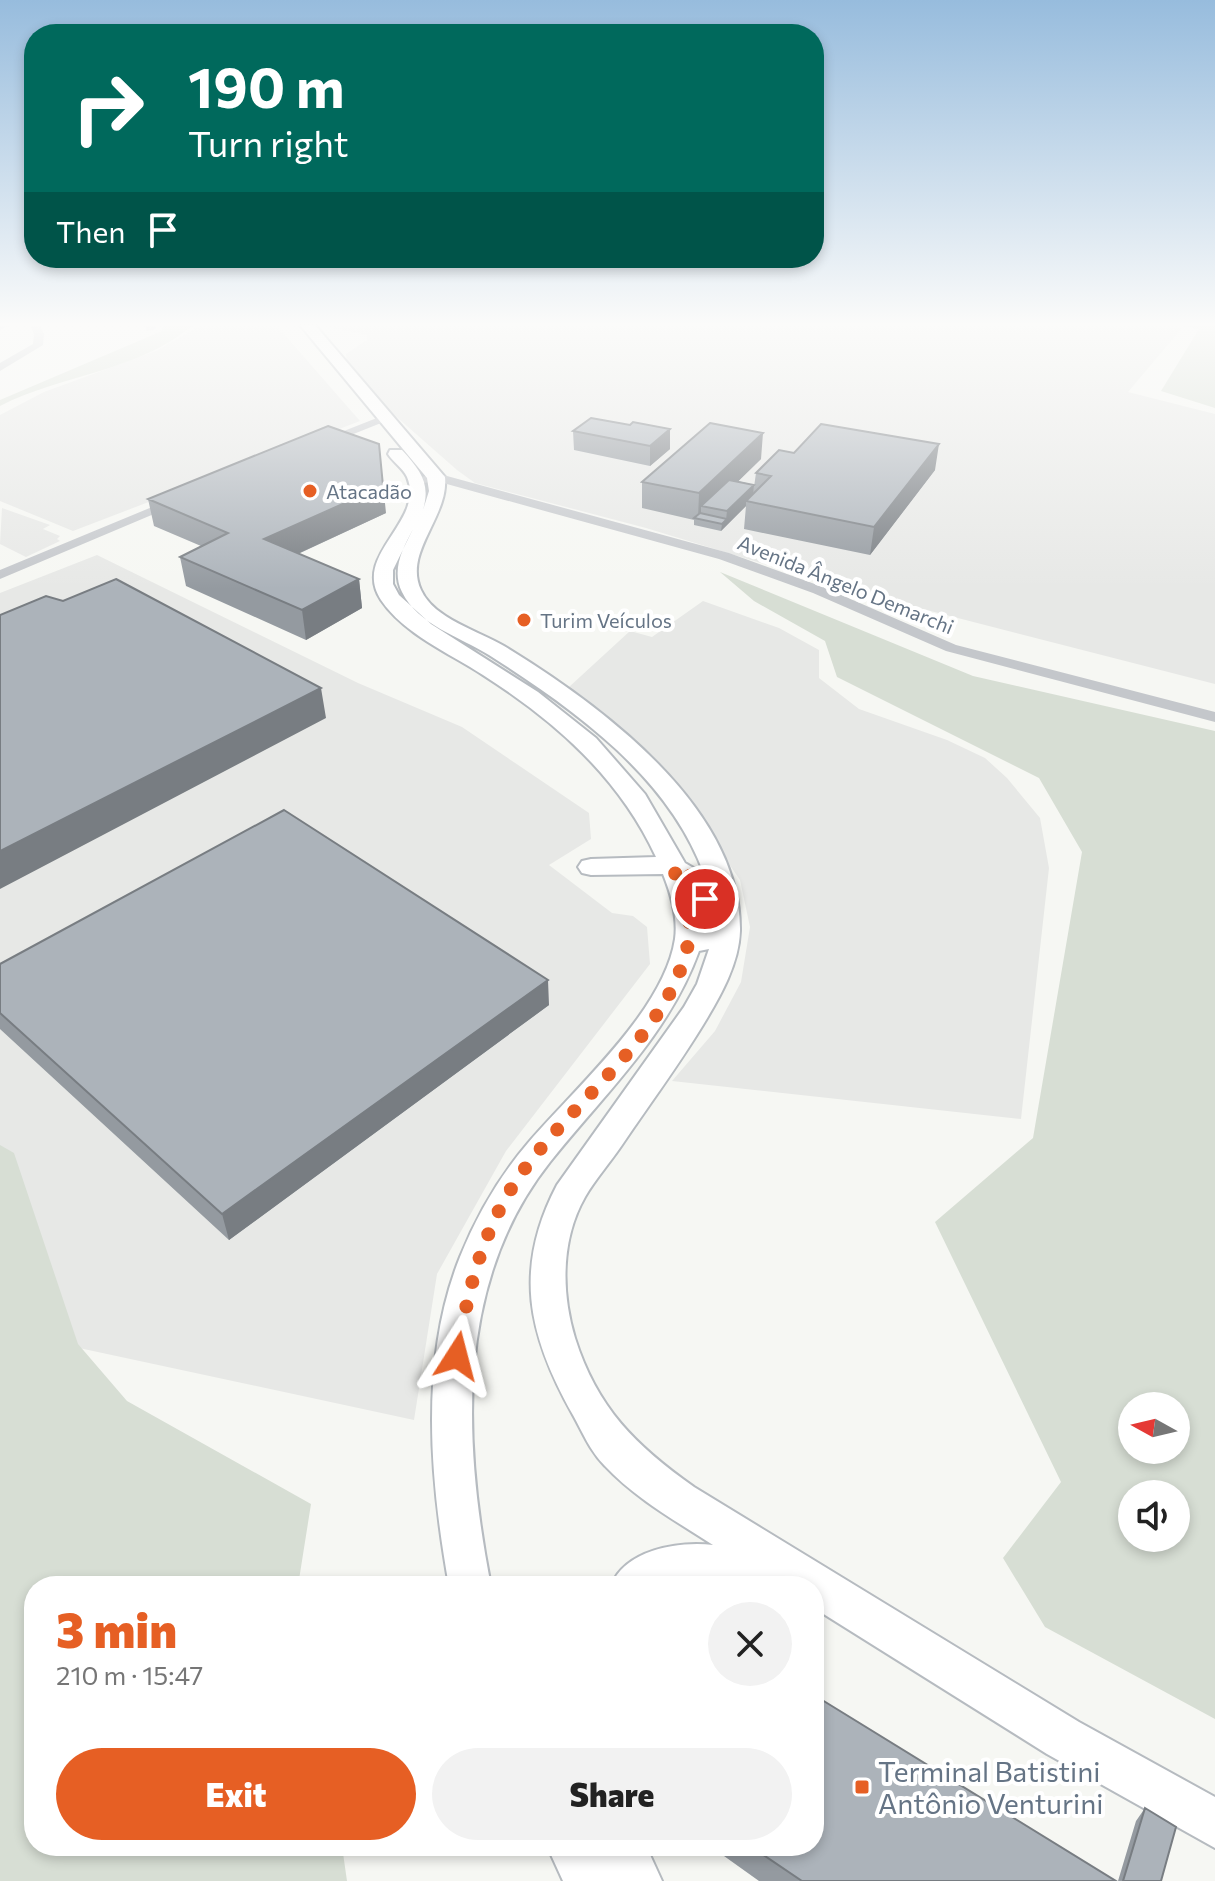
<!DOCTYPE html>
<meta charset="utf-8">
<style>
:root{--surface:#fff;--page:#f2f2f2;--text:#222;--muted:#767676;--accent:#e65f24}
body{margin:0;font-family:Commissioner,sans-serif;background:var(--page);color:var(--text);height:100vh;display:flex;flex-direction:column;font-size:30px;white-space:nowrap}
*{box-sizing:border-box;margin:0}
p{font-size:26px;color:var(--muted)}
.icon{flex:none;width:44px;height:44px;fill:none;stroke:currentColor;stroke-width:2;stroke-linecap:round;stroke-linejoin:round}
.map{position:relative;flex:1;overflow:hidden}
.side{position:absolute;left:24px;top:1576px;width:800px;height:280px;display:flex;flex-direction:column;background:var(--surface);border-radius:32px;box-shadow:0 4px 12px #0003}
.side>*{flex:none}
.hud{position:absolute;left:24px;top:24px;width:800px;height:244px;border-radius:32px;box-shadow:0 4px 12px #0003;background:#00695c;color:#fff;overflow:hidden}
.needle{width:52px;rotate:278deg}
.controls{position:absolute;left:1118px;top:1392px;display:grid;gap:16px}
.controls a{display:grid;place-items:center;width:72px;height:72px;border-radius:50%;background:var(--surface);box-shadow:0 4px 12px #0003;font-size:40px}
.pin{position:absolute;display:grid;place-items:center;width:68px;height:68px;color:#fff;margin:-34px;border:4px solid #fff;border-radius:50%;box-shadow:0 2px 8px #0007}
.me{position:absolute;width:88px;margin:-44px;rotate:9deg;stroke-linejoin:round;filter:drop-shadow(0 0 6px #0008)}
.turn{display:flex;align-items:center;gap:28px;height:168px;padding:0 32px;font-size:36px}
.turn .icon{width:104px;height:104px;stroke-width:2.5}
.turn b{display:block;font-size:56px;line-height:68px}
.then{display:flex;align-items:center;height:76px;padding:0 32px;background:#0003;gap:16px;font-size:30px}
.round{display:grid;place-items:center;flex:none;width:84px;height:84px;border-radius:42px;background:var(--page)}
.overview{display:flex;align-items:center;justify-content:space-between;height:136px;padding:0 32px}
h1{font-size:48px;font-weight:800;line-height:60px;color:var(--accent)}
.action{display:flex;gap:16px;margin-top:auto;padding:16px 32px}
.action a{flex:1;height:92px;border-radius:48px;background:var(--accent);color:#fff;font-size:32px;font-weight:800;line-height:92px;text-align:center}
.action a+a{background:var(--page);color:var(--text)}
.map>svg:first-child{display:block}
.built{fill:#e7e8e6}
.green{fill:#d7ded4;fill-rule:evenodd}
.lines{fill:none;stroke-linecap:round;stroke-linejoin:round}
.secondary-casing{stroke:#b6bbc0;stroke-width:4}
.minor{fill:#c4c7cb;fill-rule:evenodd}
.secondary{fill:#fff;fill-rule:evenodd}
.wall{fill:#949aa0}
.shaded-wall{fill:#787d82}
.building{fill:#acb3ba;stroke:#787d82;stroke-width:2}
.route{stroke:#e65f24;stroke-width:14;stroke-dasharray:0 25.2}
.poi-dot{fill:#e65f24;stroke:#fff;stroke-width:3}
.labels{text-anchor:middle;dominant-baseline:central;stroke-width:8;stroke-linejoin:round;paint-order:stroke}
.far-poi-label{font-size:20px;fill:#657485;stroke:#fff;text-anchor:start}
.far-street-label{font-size:20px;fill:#657485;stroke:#fff}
.near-poi-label{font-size:28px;fill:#657485;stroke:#fff;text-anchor:start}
</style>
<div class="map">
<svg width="1215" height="1881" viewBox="0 0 1215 1881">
<rect width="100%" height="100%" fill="#f6f7f3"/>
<!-- built -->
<path class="built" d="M201 325H276L360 421 73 531 0 501V415L44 392 156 351Z
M318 325H1164L1182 328 1128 392 1215 414V684L853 591 646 528 475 483 457 470 391 412 347 362 346 354 367 340V335Z
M2 508 50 525 43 529 60 536 57 539 60 541 26 557 0 544Z
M97 555 358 683 462 727 589 813 591 839 549 865 612 913 633 916 647 927 650 964 506 1151 437 1274 414 1420 0 1331V593Z
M703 601 779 628 819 650V678L859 709 947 740 985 758 1007 778 1040 818 1049 868 1021 1119 672 1081 715 1031 741 982 750 927 740 880 666 771 569 687 630 631 652 637Z"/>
<!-- green -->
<path class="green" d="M163 325H193C138 372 62 374 0 406V400L162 331Z
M1178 325H1215V408L1161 391 1199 329Z
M720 572 973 676 1215 731V1719L1045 1627 1003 1558 1061 1482 935 1222 1033 1138 1082 852 1039 778 837 677 825 641 754 601ZM1132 1406H1176V1450H1132ZM1176 1494V1538H1132V1494Z
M0 1145 14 1153 78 1344 127 1401 311 1504 298 1586H34V1846H342L347 1881H0Z"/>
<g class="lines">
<defs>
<path id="secondary" d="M300 325H315L445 477C449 517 403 552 421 590 434 619 479 631 504 646 599 704 742 808 740 931 739 964 720 997 703 1025 678 1066 649 1105 622 1145 610 1163 596 1178 585 1197 561 1239 561 1292 575 1338 597 1408 636 1446 694 1487L1079 1722 1215 1797V1848L1047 1754 814 1608V1586H611C625 1550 678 1541 713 1545 676 1521 636 1499 605 1466 590 1451 583 1433 573 1415 528 1335 513 1269 557 1185L684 1007 697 984 709 949 699 951C668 1036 605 1093 550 1162 454 1283 463 1443 491 1586H449C430 1480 419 1359 460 1257 477 1215 499 1177 528 1143 574 1089 664 1011 675 939 678 917 671 894 663 874L591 875 582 873 578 867 582 861 591 859 656 857C619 777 555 721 483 675 449 653 404 634 381 600 351 554 426 522 407 477 403 468 393 462 388 454L390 450H402C420 470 431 483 423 510L429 491 427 478ZM413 529C403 548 391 570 402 592 418 625 460 637 489 655 574 709 669 777 704 874L685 863 645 794 596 738 538 692 431 624 399 595 393 584V570Z
M547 1846H646L662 1881H563Z"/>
</defs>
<!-- secondary casing -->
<use href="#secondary" class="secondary-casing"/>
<!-- minor -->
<path class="minor" d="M0 325H10L0 330Z
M30 325H40L44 334 43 345 0 371V363L33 344 34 334Z
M145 325H155L156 329 147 331Z
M387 414 393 417 391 419 326 445 316 442Z
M436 473 729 553 823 587 956 645 1215 712V722L946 651 813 593 719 559 436 481 417 484 411 480Z
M169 500 180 503 0 579V570Z"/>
<!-- secondary -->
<use href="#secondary" class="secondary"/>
</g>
<!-- wall -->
<path class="wall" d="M630 425 670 429V449L650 466 574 450 573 431Z
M794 453 935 470 870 555 744 529 746 506 721 531 694 525V520L642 508V482L761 459 738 481 754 485 753 494 756 473Z
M148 499 386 513 298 554 359 579 362 608 306 640 186 586 180 557 201 546 154 526Z
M0 964 549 1005 229 1240 0 1029Z
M1145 1808 1161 1881H1118L1136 1821Z
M710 1846H814L1116 1881H759Z"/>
<!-- shaded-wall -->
<path class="shaded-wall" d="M670 429V449L650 466V446Z
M763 433 761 459 711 508 701 506V517L698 520 699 493Z
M379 444 386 513 269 567 264 539Z
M939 444 935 470 870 555 874 527Z
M754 485 753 498 746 501V506L721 531 722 524 726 520 727 511Z
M359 579 362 608 306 640 302 610Z
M321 688 326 718 0 889V851Z
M548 980 549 1005 229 1240 222 1214Z"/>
<!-- building -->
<path class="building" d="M591 418 630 425 633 422 670 429 650 446 573 431Z
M710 423 763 433 699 493 642 482Z
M821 424 939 444 874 527 746 501 771 476 756 473 779 450 794 453Z
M328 426 379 444 383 486 264 539 359 579 302 610 180 557 228 533 148 499Z
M729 480 754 485 727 511 701 506Z
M700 513 727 519 722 524 694 518Z
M116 579 321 688 0 851V615L46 596 63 601Z
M284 810 548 980 222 1214 0 1013V964Z
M814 1695 1116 1881H802L750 1846H814Z
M1145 1808 1176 1827 1161 1881H1123Z"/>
<!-- sky -->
<linearGradient id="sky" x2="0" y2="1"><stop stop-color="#97bcdd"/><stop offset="0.55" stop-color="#fbfbfa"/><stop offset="1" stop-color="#fbfbfa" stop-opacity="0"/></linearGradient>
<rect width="1215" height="589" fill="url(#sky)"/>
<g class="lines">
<!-- route -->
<path class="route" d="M457 1356C467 1296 479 1242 511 1189 562 1106 671 1039 689 939 693 917 681 888 673 868 692 874 698 880 705 899"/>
</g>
<!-- markers -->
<g class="poi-dot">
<circle cx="310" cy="491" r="8"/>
<circle cx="524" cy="620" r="8"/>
<rect x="854" y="1779" width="16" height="16" rx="4"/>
</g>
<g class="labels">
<!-- far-poi labels -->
<g class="far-poi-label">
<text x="326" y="491">Atacadão</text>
<text x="540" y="620">Turim Veículos</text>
</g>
<!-- far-street labels -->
<g class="far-street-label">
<text transform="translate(846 584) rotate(22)">Avenida Ângelo Demarchi</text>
</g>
<!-- near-poi labels -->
<g class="near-poi-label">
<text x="878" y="1771">Terminal Batistini<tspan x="878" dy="32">Antônio Venturini</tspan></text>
</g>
</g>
</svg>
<div class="controls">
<a><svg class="needle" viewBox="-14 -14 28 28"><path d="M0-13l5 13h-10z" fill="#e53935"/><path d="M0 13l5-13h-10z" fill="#767676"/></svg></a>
<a><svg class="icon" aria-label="sound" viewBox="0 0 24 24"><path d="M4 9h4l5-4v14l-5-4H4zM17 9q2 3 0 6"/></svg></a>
</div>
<div class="pin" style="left:705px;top:899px;background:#d93025"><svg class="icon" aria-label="arrive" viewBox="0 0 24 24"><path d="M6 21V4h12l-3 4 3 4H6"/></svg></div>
<svg class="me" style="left:457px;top:1356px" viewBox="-20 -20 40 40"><path d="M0-17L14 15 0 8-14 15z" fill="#e65f24" stroke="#fff" stroke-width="4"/></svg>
<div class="hud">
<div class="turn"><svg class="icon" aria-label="right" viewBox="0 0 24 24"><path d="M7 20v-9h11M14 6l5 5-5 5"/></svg><div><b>190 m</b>Turn right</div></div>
<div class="then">Then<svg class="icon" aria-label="arrive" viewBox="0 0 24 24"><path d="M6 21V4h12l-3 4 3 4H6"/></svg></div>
</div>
<section class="side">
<div class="overview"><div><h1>3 min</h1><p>210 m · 15:47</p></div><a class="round"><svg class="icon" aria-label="close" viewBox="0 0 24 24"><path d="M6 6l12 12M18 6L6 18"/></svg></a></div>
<div class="action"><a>Exit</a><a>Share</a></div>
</section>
</div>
